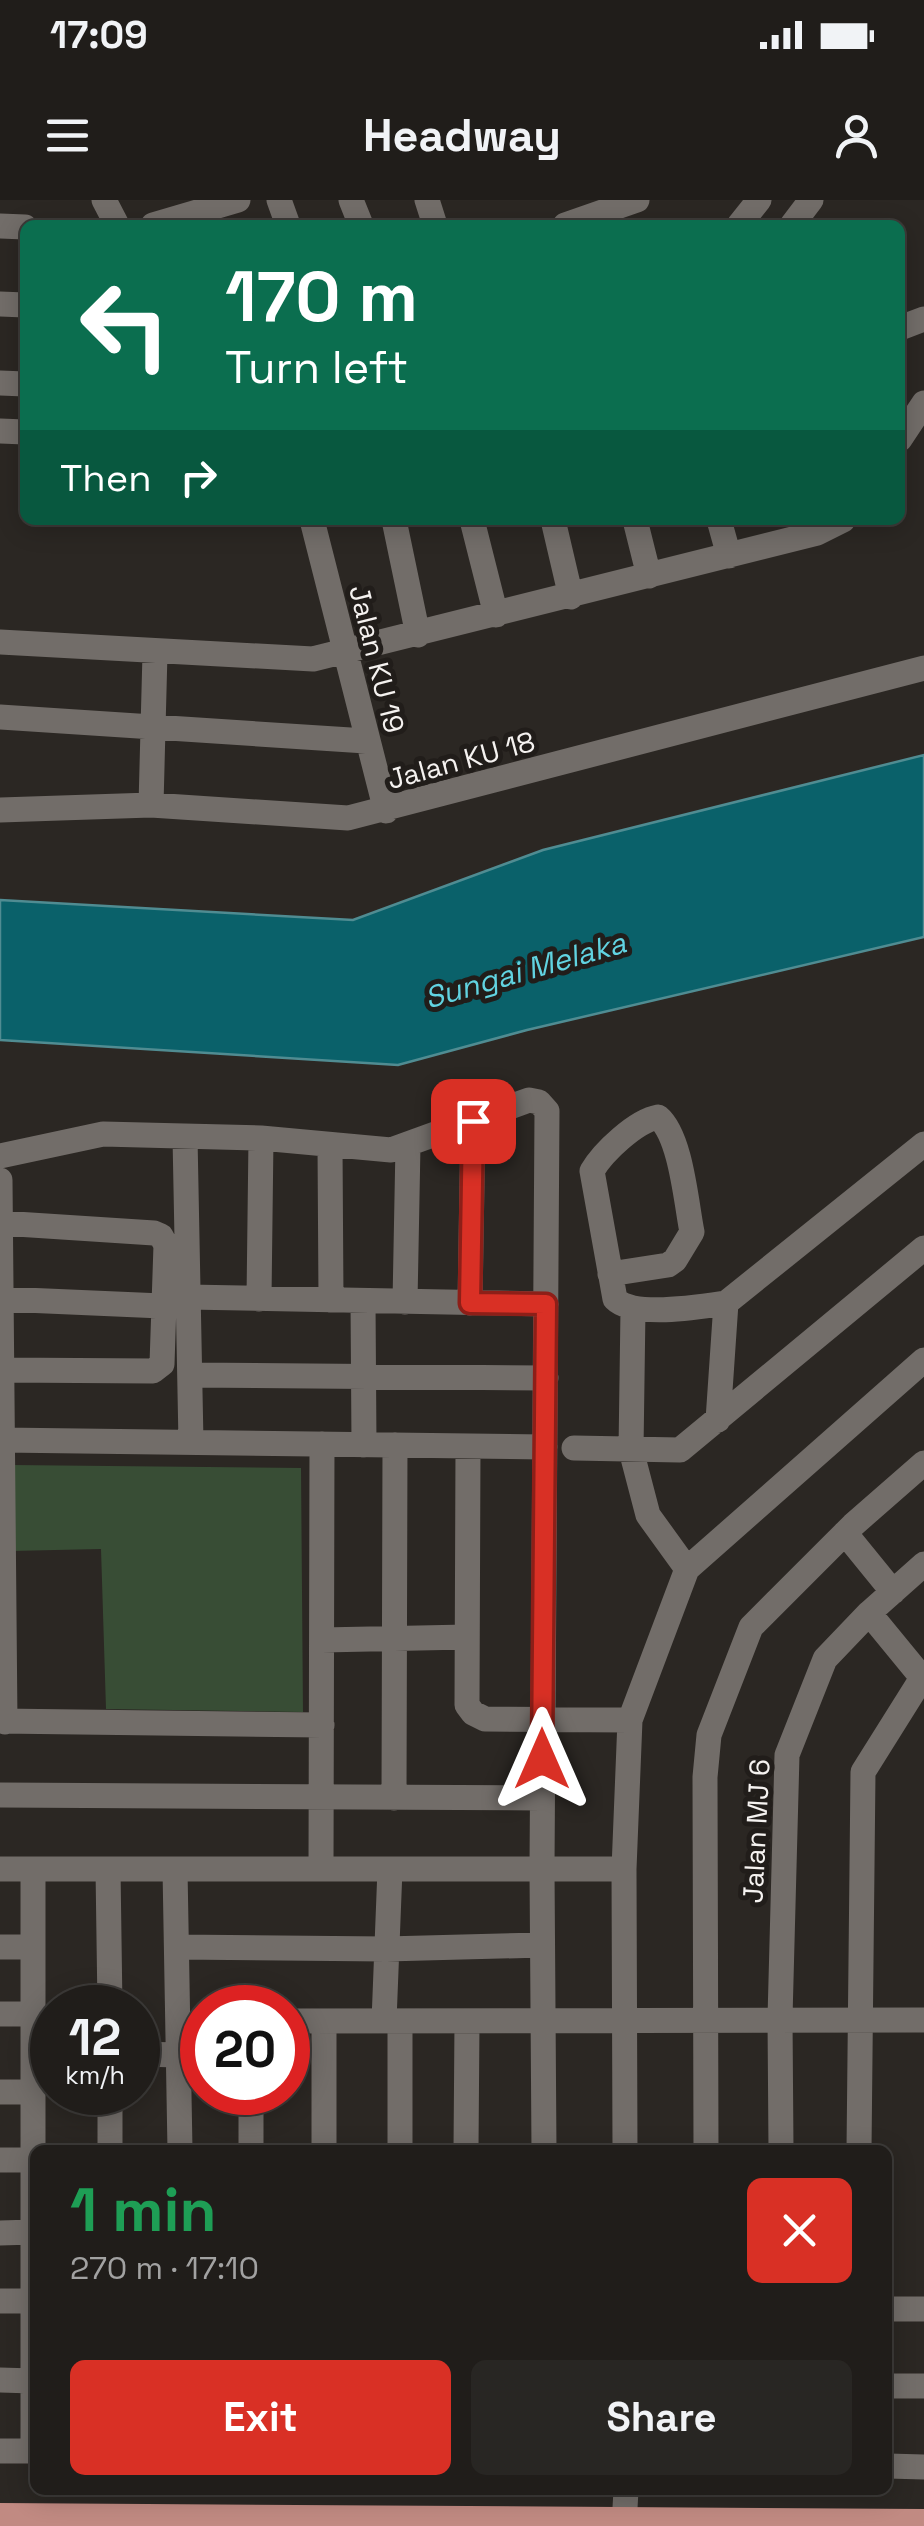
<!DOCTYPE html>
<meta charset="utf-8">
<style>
:root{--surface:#201d1a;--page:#282623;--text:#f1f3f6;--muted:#a2a2a2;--line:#3d3b39;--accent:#d93025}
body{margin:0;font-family:"Space Grotesk",sans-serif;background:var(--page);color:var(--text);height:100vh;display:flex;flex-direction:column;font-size:38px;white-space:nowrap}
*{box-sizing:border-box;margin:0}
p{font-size:32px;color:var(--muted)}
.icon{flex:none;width:55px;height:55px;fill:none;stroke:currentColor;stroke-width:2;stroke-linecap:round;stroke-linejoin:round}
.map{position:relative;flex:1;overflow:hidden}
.side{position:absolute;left:30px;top:1945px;width:862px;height:350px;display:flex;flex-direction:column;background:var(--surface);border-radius:15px;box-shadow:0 5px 25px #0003,0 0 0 2px var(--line)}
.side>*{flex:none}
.banner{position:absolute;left:20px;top:20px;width:885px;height:305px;border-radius:15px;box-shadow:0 5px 25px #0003,0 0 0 2px var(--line);background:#0b6e4f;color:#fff;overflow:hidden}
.speed{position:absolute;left:30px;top:1785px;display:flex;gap:20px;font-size:50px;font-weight:700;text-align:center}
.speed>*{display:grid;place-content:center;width:130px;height:130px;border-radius:50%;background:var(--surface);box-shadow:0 5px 25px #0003,0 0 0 2px var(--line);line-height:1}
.speed small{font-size:25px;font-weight:400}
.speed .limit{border:15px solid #d22;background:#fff;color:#111}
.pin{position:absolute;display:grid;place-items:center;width:85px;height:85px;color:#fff;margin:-42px;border-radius:20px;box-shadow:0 5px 15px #0006}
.me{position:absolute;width:110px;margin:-55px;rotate:0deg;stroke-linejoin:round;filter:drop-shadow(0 0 8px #0008)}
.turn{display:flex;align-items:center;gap:35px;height:210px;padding:0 40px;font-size:45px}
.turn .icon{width:130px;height:130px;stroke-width:2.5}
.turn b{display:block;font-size:70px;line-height:85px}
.then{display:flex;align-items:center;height:95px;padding:0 40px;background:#0003;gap:20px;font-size:38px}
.round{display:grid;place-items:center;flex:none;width:105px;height:105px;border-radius:15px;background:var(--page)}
.head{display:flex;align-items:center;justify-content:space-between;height:170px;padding:0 40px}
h1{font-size:60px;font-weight:600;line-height:75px;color:#1e9e55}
.primary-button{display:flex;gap:20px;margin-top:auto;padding:20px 40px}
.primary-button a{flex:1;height:115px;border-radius:15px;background:var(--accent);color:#fff;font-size:40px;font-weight:600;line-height:115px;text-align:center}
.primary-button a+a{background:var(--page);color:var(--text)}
.status{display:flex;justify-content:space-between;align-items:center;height:70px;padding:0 50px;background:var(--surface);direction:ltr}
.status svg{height:28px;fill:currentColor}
header{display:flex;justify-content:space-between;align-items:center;height:130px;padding:0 40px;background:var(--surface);font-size:45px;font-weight:600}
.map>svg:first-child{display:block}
.green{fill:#384d35}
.water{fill:#0a616a;stroke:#508c92;stroke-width:2.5}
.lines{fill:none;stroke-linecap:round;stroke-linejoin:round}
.minor{stroke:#726d69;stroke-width:25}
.major{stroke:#c18a82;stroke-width:30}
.route-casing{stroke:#8d1f18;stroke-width:25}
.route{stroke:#d93025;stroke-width:18}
.labels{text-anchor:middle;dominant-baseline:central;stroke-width:10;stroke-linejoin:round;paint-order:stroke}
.street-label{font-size:28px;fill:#f5f2f0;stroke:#211d1a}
.water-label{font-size:30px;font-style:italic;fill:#61d3e1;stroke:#211d1a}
</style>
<div class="status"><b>17:09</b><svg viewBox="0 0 49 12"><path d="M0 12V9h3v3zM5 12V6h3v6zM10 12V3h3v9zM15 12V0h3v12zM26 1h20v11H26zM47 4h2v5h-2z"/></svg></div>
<header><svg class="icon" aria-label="menu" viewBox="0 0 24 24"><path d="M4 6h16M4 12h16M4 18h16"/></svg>Headway<svg class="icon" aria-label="person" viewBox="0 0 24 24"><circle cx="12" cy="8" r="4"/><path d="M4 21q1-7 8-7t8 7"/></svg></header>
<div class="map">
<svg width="924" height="2326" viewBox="0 0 924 2326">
<rect width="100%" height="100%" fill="#2b2723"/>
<!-- green -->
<path class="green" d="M12 1265 301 1268 303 1512 106 1509 101 1349 10 1351Z"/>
<!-- water -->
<path class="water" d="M924 555V737L527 830 398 865 0 840V700L353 720 543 650Z"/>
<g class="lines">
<!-- minor -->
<path class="minor" d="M104 0 117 25
M279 0 288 25
M351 0 361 25
M427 0 435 25
M153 25 238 0
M565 25 637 0
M739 25 759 0
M792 25 811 0
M0 26 25 27
M0 104 25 105
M900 128 924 119
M0 183 25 184
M0 231 25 232
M900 239 924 203
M312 320 386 611
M394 320 418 435
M472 320 496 415
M553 320 571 397
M635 320 649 376
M719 320 729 356
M0 442 313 459 817 333 843 320
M0 517 366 541
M151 605 155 453
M0 610 151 605 348 618 924 468
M185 937 191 1242
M330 945 331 1100
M0 956 103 934 261 938 391 950 529 900 539 902 547 911 542 1669 544 1950
M0 980 5 1522
M0 1023 154 1033 161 1036 166 1045 162 1164 153 1171 2 1170
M610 1074 668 1065 675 1060 692 1032C686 1002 681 936 658 917 636 921 603 952 592 971L615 1099C634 1118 700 1107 726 1103L924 944
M188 1097 546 1104
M1 1099 162 1106
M259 1099 261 938
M363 1101 364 1245
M405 1102 408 945
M470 1103 473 921
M633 1109 631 1250 648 1315 687 1369
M190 1175 546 1178
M718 1220 726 1103
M2 1240 545 1247
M468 1246 467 1505 473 1513 485 1519 630 1520
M574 1248 680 1250 924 1048
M845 1333 893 1392
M869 1413 924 1480
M322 1440 467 1437
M0 1521 322 1525
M0 1595 542 1598
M394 1598 395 1245
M0 1669H624
M108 1669 110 1808
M175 1669 180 1950
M321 1669 322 1244
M0 1747H33
M177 1747 386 1749 542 1745
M0 1814H33
M288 1821 924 1820
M384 1821 390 1669
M138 1854 179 1855
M0 1892H33
M251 1892V1950
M110 1950V1892
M324 1950V1821
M400 1950V1821
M466 1950 467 1822
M625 1950 624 1669 630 1520 687 1369 924 1160
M706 1950 705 1577 709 1535 751 1427 853 1325 924 1263
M781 1950 780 1818 787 1555 825 1459 869 1413 924 1364
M859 1950 863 1572 922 1478
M0 1960H33
M0 2033 33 2032
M0 2101H33
M888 2109H924
M0 2180 33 2181
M888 2186H924
M0 2251H35
M33 2251V1669
M888 2266 924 2267
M624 2326 626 2290"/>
<!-- major -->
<path class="major" d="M0 2318 924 2324"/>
</g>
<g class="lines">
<defs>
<path id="route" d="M473 921 470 1103 546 1104 542 1559"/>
</defs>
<!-- route casing -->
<use href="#route" class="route-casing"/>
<!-- route -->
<use href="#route" class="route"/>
</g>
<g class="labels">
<!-- street labels -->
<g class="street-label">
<text transform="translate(377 459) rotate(76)">Jalan KU 19</text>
<text transform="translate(461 560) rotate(-15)">Jalan KU 18</text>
<text transform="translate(756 1631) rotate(-87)">Jalan MJ 6</text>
</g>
<!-- water labels -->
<g class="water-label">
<text transform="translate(525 770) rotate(-16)">Sungai Melaka</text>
</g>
</g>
</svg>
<div class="speed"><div>12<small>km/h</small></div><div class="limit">20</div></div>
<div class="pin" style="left:473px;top:921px;background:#d93025"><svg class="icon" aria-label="arrive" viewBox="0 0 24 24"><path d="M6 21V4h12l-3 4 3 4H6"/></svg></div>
<svg class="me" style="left:542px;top:1559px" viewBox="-20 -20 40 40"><path d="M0-17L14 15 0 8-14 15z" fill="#d93025" stroke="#fff" stroke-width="4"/></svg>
<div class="banner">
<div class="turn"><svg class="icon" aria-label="left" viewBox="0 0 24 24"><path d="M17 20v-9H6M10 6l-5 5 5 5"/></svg><div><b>170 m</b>Turn left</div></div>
<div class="then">Then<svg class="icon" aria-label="right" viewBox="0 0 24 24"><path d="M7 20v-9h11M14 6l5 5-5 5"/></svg></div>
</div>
<section class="side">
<div class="head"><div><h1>1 min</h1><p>270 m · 17:10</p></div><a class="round" style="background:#d93025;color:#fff"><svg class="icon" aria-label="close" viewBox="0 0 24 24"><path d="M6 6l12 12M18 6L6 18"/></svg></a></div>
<div class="primary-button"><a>Exit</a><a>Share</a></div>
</section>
</div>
